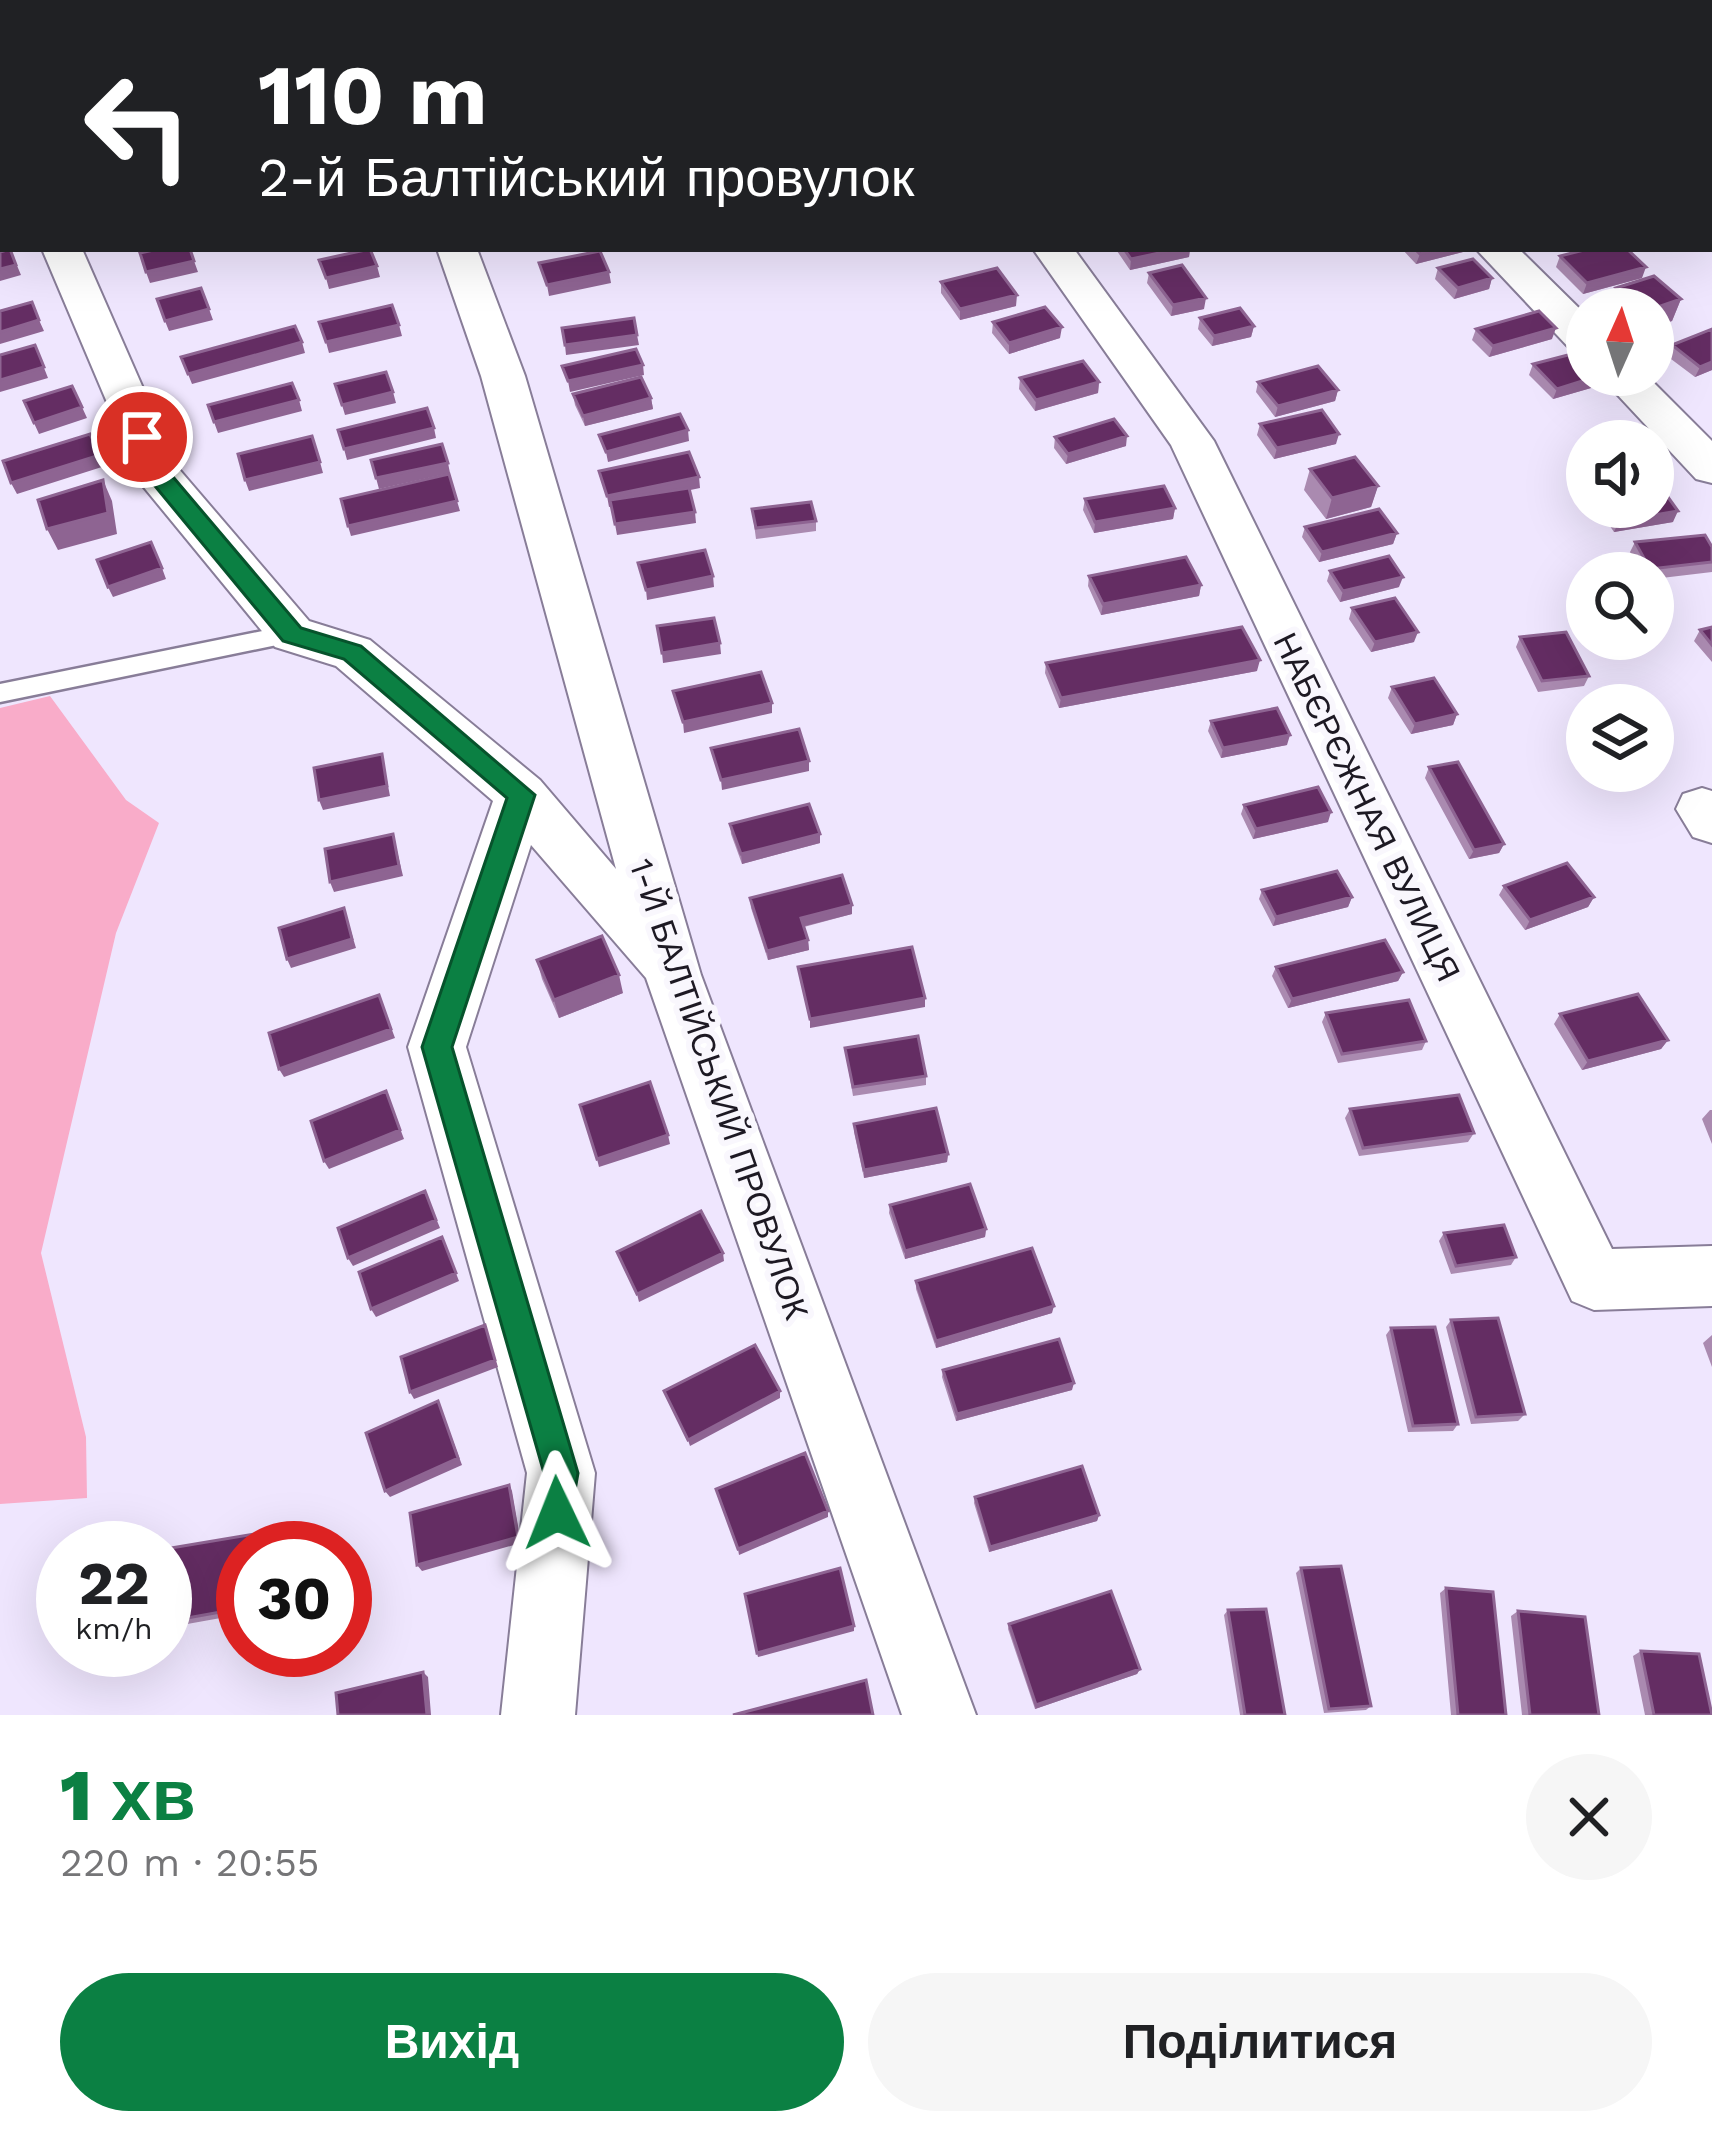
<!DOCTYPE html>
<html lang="uk">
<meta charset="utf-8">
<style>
:root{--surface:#fff;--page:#f6f6f6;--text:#202124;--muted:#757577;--accent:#0b8043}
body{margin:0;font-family:"Work Sans",sans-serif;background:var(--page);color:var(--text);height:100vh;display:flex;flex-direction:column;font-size:45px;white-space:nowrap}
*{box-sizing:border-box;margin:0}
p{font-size:39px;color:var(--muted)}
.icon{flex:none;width:66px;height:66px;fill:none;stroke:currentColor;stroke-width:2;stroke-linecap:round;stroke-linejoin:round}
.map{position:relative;height:1715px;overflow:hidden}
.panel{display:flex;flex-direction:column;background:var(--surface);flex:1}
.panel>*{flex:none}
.banner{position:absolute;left:0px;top:0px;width:1713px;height:252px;box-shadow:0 12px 48px #0002;background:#202124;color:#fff;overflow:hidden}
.needle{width:78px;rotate:3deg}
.controls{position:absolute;left:1566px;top:288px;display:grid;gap:24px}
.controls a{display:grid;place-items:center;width:108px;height:108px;border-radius:50%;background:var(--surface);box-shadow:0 12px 48px #0002;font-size:60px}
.speed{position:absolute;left:36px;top:1521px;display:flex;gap:24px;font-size:60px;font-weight:700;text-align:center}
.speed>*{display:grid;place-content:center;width:156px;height:156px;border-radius:50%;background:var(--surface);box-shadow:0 12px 48px #0002;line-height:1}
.speed small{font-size:30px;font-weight:400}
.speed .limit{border:18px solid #d22;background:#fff;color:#111}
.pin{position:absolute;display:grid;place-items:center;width:102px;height:102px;color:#fff;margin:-51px;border:6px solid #fff;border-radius:50%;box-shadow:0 3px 12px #0007}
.me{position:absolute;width:132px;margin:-66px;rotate:358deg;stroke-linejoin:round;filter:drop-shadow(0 0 9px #0008)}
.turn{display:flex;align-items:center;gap:42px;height:252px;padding:0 60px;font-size:54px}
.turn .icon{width:156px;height:156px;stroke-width:2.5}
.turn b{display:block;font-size:84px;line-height:102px}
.round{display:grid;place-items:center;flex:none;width:126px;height:126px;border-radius:63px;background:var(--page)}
.summary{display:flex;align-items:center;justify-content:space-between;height:204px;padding:0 60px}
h1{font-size:72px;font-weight:800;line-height:90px;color:var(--accent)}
.primary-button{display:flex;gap:24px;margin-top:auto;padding:24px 60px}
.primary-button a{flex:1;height:138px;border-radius:72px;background:var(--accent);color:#fff;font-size:48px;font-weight:800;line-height:138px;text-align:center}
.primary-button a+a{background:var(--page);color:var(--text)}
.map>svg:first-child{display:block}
.green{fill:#f9acc9}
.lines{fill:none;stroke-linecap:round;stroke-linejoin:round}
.service-casing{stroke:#887d98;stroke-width:5}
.minor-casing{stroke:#887d98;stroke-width:4}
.service{fill:#fff;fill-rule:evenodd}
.minor{fill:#fff;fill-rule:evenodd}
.wall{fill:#aa8ab0}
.shaded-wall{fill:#8e6492}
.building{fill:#642d63;stroke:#8e6492;stroke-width:3}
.route{fill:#0b8043;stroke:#07532c;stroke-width:3}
.labels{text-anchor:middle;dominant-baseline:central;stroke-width:12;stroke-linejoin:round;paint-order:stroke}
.street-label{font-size:33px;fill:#1d1923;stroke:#f9f7fd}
</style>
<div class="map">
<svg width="1712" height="1715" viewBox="0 0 1712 1715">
<rect width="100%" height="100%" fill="#efe6fe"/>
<!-- green -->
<path class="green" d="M50 696 126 800 159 823 116 933 41 1253 86 1437 87 1498 0 1504V708Z"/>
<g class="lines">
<defs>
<path id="service" d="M292 625 304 634 301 640 0 702V684Z"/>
<path id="minor" d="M351 0H385L387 3H353Z
M855 0H889L891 3H857Z
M1226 0H1261L1263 3H1228Z
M1648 0H1683L1685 3H1650Z
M1710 34 1712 35V58L1710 57Z
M0 91 3 92V120L0 119Z
M42 249H82L178 468 309 621 370 640 540 780 616 869 481 376 437 249H477L525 376 701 975 976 1715H902L646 978 531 845 466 1047 595 1473 575 1715H501L527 1473 408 1047 493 801 336 666 275 647 142 485Z
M1033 249H1074L1214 441 1612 1249 1712 1246V1306L1594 1310 1572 1301 1171 445Z
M1476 249H1519L1587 316V355L1572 351Z
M1599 375H1646L1712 441V483L1696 479Z
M1702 788 1712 791V843L1693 837 1676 809 1683 794Z"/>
</defs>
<!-- service casing -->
<use href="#service" class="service-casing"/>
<!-- minor casing -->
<use href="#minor" class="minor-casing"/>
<!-- service -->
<use href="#service" class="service"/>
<!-- minor -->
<use href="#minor" class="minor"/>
</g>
<!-- wall -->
<path class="wall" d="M1604 0 1603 3H1541L1539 1Z
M1117 249H1190L1189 257 1130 270 1117 251Z
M1402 249H1464L1463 252 1416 264Z
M1560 256 1642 278 1583 294 1556 267Z
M1438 268 1492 278 1489 289 1454 299 1435 279Z
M1149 273 1204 309 1171 316 1147 283Z
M941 282 1016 306 960 320 941 293Z
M1616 288 1681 299 1672 321 1653 327V309H1608Z
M1200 318 1254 326 1251 337 1212 346 1198 329Z
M993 322 1060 338 1009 354 992 333Z
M1476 329 1552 339 1489 357 1472 340Z
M1712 329V370L1695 377 1667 356 1672 345Z
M1533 364 1595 377 1591 388 1553 399 1529 375Z
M1020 378 1099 382 1098 393 1035 411 1019 389Z
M1258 382 1338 390 1335 401 1275 417 1256 392Z
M573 394 651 398 653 409 585 426 575 405Z
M1260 424 1336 444 1274 459 1257 435Z
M1055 437 1126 446 1066 464 1054 448Z
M1587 447V475L1574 460 1579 449Z
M1310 469 1378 486 1371 507 1326 519 1304 490Z
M1085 499 1175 508 1173 519 1094 533 1083 510Z
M1597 507H1653L1673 522 1614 532Z
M752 509 816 521V531L756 539Z
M1305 527 1397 533 1393 544 1319 562 1302 537Z
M1635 542 1712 547V572L1653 579V573H1641L1630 552Z
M1330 571 1399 587 1340 602 1327 581Z
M1089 576 1201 585 1199 596 1101 615 1088 586Z
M1352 608 1414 642 1371 652 1349 619Z
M1712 627V662L1694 641 1700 630Z
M1520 637 1589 676 1584 686 1538 692 1516 647Z
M1046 663 1257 671 1059 708 1045 673Z
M1392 687 1457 714 1453 725 1411 734 1388 698Z
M1211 721 1287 745 1221 758 1208 731Z
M1429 767 1504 844 1499 853 1469 859 1425 778Z
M1244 805 1328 822 1253 839 1241 814Z
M730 824 820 843 742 864 731 834Z
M1504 886 1594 897 1588 907 1525 930 1499 895Z
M1262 890 1352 897 1348 907 1273 926 1259 899Z
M750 898 852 905V914L804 927 808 940 809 950 768 960 751 908Z
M537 960 623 993 559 1018 542 979Z
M1276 967 1403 972 1398 981 1288 1008 1272 976Z
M1326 1013 1426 1041 1422 1050 1338 1063 1322 1022Z
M1560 1014 1668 1040 1661 1049 1582 1070 1554 1024Z
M845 1048 926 1076V1085L853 1096Z
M1350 1109 1474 1133 1468 1142 1359 1156 1345 1118Z
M1710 1110H1712V1144L1702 1119Z
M854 1124 948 1154 947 1162 864 1178 854 1132Z
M890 1205 986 1229 985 1237 905 1259 889 1213Z
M1444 1233 1516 1257 1511 1265 1451 1274 1439 1241Z
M916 1281 1052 1313 936 1348 916 1289Z
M1451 1320 1525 1414 1518 1421 1471 1424 1446 1327Z
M1391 1328 1458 1424 1453 1431 1408 1432 1386 1335Z
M1712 1335V1367L1703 1343Z
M943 1370 1072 1390 956 1421 942 1377Z
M975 1497 1099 1515 1097 1521 989 1552 974 1503Z
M290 1535 289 1548H243V1614L165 1628V1549Z
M1301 1568 1371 1706 1366 1710 1324 1713 1296 1573Z
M1446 1588 1506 1715H1451L1440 1593Z
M1228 1610 1285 1715H1240L1224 1615Z
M1518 1611 1599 1715H1522L1511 1616Z
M1009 1624 1140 1669 1137 1674 1035 1709 1008 1629Z
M1641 1651 1712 1715H1645L1633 1656Z"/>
<!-- shaded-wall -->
<path class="shaded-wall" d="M782 0H825L813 3H776Z
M945 0H987L977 3H941V1Z
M1557 0H1604L1603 3H1556Z
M10 249 21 275 0 281V269Z
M1178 249H1190L1189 257 1130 270 1131 259Z
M1437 249H1464L1463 252 1416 264 1420 254Z
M194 261 198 272 150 283 146 272Z
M377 266 380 277 329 289 326 278Z
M1646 267 1642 278 1583 294 1587 283Z
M609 272 611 283 549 296 547 285Z
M1492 278 1489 289 1454 299 1458 288Z
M1017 295 1016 306 960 320V309Z
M1206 298 1204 309 1171 316 1173 305Z
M1681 299 1672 321 1653 327V309Z
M209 309 213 320 169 331 165 321Z
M39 320 44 331 0 344V332Z
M399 325 402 336 329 353 326 342Z
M1254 326 1251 337 1212 346 1214 336Z
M1062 327 1060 338 1009 354V343Z
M1556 328 1552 339 1489 357 1493 346Z
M637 335 639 345 566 355 565 345Z
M302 342 305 353 192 384 188 374Z
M35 345 48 378 0 392V380Z
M1712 362V370L1695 377 1700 367Z
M643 365 644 375 570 392 568 381Z
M1595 377 1591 388 1553 399 1557 389Z
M1099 382 1098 393 1035 411 1036 400Z
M1338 390 1335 401 1275 417 1278 406Z
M393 392 396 403 345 415 342 405Z
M651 398 653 409 585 426 583 416Z
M299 400 302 411 218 433 214 422Z
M82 407 87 418 39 434 34 423Z
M434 428 436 438 347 460 344 449Z
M688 430 689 441 608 462 606 452Z
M1339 434 1336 444 1274 459 1277 448Z
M1127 436 1126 446 1066 464 1068 454Z
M100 455 105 466 17 494 11 483Z
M320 462 323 473 249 491 245 480Z
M448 463 450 473 379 489 376 478Z
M699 477 700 488 609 507 607 496Z
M103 480 112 501 117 534 58 550 47 529Z
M1378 486 1371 507 1326 519 1332 498Z
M457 501 460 511 351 536 348 526Z
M1175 508 1173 519 1094 533 1095 522Z
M1678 511 1673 522 1614 532 1619 521Z
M695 512 696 523 617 535 615 524Z
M1397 533 1393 544 1319 562 1322 552Z
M162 568 166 579 113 597 108 587Z
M713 576 714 587 647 600 646 590Z
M1403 577 1399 587 1340 602 1343 591Z
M1201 585 1199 596 1101 615 1103 604Z
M1418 632 1414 642 1371 652 1375 642Z
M720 643 721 654 663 663 662 653Z
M1260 660 1257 671 1059 708 1061 698Z
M772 703V713L684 733 683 722Z
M1457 714 1453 725 1411 734 1415 724Z
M1290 735 1287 745 1221 758 1223 748Z
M382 754 390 796 323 810 319 800Z
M809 761V771L722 790 721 780Z
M1331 812 1328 822 1253 839 1256 829Z
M393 834 403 876 334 892 330 882Z
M820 834V843L742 864 741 854Z
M1504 844 1499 853 1469 859 1474 850Z
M1352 897 1348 907 1273 926 1276 917Z
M1594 897 1588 907 1525 930 1530 920Z
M852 905V914L801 927V918Z
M344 908 356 948 291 968 287 959Z
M808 940 809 950 768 960 767 951Z
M1403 972 1398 981 1288 1008 1292 999Z
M619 975 623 993 559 1018 554 1000Z
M379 995 395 1038 284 1077 279 1069Z
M925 998V1007L810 1028V1019Z
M1668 1040 1661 1049 1582 1070 1588 1061Z
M386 1091 404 1139 329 1169 324 1161Z
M668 1135 670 1144 599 1167 597 1159Z
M948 1154 947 1162 864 1178V1170Z
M425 1191 440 1228 353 1266 348 1258Z
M986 1229 985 1237 905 1259V1251Z
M442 1237 459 1281 376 1317 371 1309Z
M723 1253 724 1261 639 1302 637 1294Z
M1054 1306 1052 1313 936 1348V1341Z
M485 1325 498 1367 414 1399 410 1392Z
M1074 1383 1072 1390 956 1421 957 1414Z
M780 1391V1398L690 1446 688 1440Z
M438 1401 462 1465 390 1497 385 1491Z
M509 1485 512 1491 521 1543 422 1571 417 1565Z
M828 1511V1517L739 1555 738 1549Z
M1099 1515 1097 1521 989 1552 990 1547Z
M284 1529 290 1535 289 1548H283Z
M854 1626V1631L758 1657 757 1653Z
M1140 1669 1137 1674 1035 1709 1036 1705Z
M423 1672 428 1677 431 1715H427Z"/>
<!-- building -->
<path class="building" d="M43 0H89L90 3H41L40 1Z
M272 0H287L288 3H258Z
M433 0H477L479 3H430L429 1Z
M513 0H557L541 3H515Z
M10 249 16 265 0 269V252Z
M158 249H190L194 261 146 272 140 253Z
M370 249 377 266 326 278 319 260Z
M1124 249H1178L1131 259Z
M1415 249H1437L1420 254Z
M1588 249H1627L1646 267 1587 283 1560 256Z
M600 251 609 272 547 285 539 263Z
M1473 259 1492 278 1458 288 1438 268Z
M1182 265 1206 298 1173 305 1149 273Z
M997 268 1017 295 960 309 941 282Z
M1654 276 1681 299 1652 309H1640L1616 288Z
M201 288 209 309 165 321 157 299Z
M32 302 39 320 0 332V311Z
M392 305 399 325 326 342 319 322Z
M1045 307 1062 327 1009 343 993 322Z
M1240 308 1254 326 1214 336 1200 318Z
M1539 311 1556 328 1493 346 1476 329Z
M634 318 637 335 565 345 562 328Z
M295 326 302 342 188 374 181 357Z
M1712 329V362L1700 367 1672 345Z
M35 345 44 367 0 380V355Z
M636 349 643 365 568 381 562 366Z
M1572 354 1587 369V375H1593L1595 377 1557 389 1533 364Z
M1083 361 1099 382 1036 400 1020 378Z
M1318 366 1338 390 1278 406 1258 382Z
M386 372 393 392 342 405 335 384Z
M641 377 651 398 583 416 573 394Z
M292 383 299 400 214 422 208 405Z
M72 386 82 407 34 423 24 401Z
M427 408 434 428 344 449 338 430Z
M1322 410 1339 434 1277 448 1260 424Z
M680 414 688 430 606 452 599 435Z
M1114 419 1127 436 1068 454 1055 437Z
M90 434 100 455 11 483 3 461Z
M312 436 320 462 245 480 238 454Z
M442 444 448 463 376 478 371 460Z
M1587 447V459L1579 449Z
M689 452 699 477 607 496 599 471Z
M1355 457 1378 486 1332 498 1310 469Z
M449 474 457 501 348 526 341 499Z
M103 480 108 513 47 529 38 500Z
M1164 486 1175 508 1095 522 1085 499Z
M1660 486 1678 511 1619 521 1609 507H1653V487Z
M689 488 695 512 615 524 610 500Z
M811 502 816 521 756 528 752 509Z
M1379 509 1397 533 1322 552 1305 527Z
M1705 535 1712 547V562L1650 569 1635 542Z
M151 542 162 568 108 587 97 560Z
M705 550 713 576 646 590 638 563Z
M1389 556 1403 577 1343 591 1330 571Z
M1186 557 1201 585 1103 604 1089 576Z
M1395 598 1418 632 1375 642 1352 608Z
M714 618 720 643 662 653 657 626Z
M1242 627 1260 660 1061 698 1046 663Z
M1712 627V645L1700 630Z
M1566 632 1589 676 1542 681 1520 637Z
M761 672 772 703 683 722 673 691Z
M1434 678 1457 714 1415 724 1392 687Z
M1277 708 1290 735 1223 748 1211 721Z
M799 729 809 761 721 780 711 748Z
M382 754 387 786 319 800 314 768Z
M1458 762 1504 844 1474 850 1429 767Z
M1318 787 1331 812 1256 829 1244 805Z
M809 804 820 834 741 854 730 824Z
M393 834 399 866 330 882 325 849Z
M1567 863 1594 897 1530 920 1504 886Z
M1337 871 1352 897 1276 917 1262 890Z
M842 875 852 905 801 918 808 940 767 951 750 898Z
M344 908 352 939 287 959 279 928Z
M602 936 619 975 554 1000 537 960Z
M1385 940 1403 972 1292 999 1276 967Z
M912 947 925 998 810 1019 798 967Z
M1638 994 1668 1040 1588 1061 1560 1014Z
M379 995 391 1029 279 1069 269 1033Z
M1409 1000 1426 1041 1342 1054 1326 1013Z
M918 1036 926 1076 853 1087 845 1048Z
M650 1082 668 1135 597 1159 580 1105Z
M386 1091 400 1130 324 1161 311 1121Z
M1459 1095 1474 1133 1363 1148 1350 1109Z
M936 1108 948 1154 864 1170 854 1124Z
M970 1184 986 1229 905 1251 890 1205Z
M425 1191 436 1220 348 1258 338 1228Z
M701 1211 723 1253 637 1294 617 1252Z
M1504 1225 1516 1257 1456 1266 1444 1233Z
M442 1237 456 1273 371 1309 359 1272Z
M1032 1248 1054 1306 936 1341 916 1281Z
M1498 1318 1525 1414 1476 1417 1451 1320Z
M485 1325 495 1360 410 1392 401 1357Z
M1435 1327 1458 1424 1413 1426 1391 1328Z
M1059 1339 1074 1383 957 1414 943 1370Z
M755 1345 780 1391 688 1440 664 1391Z
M438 1401 458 1458 385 1491 366 1433Z
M805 1453 828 1511 738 1549 716 1489Z
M1082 1466 1099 1515 990 1547 975 1497Z
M509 1485 518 1537 417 1565 410 1513Z
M284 1529 283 1548H243V1608L165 1622V1549Z
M1341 1566 1371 1706 1329 1709 1301 1568Z
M840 1568 854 1626 757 1653 745 1594Z
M1446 1588 1493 1592 1506 1715H1458Z
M1111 1591 1140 1669 1036 1705 1009 1624Z
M1266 1609 1285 1715H1245L1228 1610Z
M1518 1611 1585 1617 1599 1715H1530Z
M1641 1651 1699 1654 1712 1715H1654Z
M423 1672 427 1715H338L336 1693Z
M866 1680 873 1715H733Z"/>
<!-- route -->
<path class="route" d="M142 429 153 437 168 471 301 628 361 646 535 795 452 1047 578 1473 569 1525 557 1531 545 1525 540 1513 544 1473 422 1047 507 798 344 659 283 641 150 480 131 437Z"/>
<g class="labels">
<!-- street labels -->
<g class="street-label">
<text transform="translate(1367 807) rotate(64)">НАБЄРЄЖНАЯ ВУЛИЦЯ</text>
<text transform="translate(719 1089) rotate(71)">1-Й БАЛТІЙСЬКИЙ ПРОВУЛОК</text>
</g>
</g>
</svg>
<div class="controls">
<a><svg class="needle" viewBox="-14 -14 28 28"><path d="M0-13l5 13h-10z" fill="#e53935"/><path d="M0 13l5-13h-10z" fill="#757577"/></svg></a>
<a><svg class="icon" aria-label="sound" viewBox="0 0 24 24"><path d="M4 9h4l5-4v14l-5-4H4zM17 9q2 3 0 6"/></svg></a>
<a><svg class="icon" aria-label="search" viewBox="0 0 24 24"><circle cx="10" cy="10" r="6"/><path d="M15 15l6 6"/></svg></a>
<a><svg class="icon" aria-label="layers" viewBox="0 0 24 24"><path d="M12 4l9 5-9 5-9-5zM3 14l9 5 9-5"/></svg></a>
</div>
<div class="speed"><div>22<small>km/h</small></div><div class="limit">30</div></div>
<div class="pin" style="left:142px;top:437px;background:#d93025"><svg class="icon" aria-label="arrive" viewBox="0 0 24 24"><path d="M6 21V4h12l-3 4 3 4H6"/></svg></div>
<svg class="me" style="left:557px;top:1513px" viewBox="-20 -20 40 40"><path d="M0-17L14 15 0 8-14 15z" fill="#0b8043" stroke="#fff" stroke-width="4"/></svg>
<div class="banner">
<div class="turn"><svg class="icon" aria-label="left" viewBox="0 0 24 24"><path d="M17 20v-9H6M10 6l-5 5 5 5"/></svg><div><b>110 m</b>2-й Балтійський провулок</div></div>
</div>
</div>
<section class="panel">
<div class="summary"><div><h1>1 хв</h1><p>220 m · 20:55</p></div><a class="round"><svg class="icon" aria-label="close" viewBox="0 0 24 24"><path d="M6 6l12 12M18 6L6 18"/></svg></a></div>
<div class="primary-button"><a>Вихід</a><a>Поділитися</a></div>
</section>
